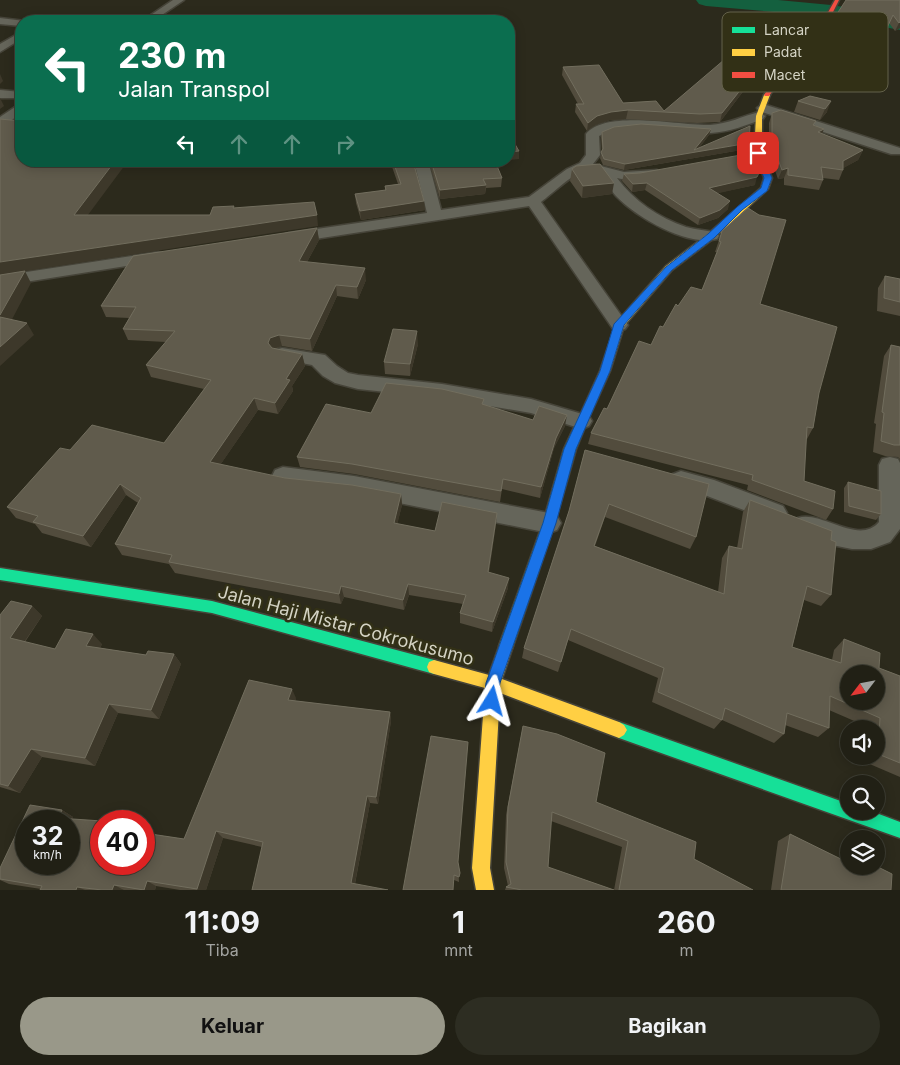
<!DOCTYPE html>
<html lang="id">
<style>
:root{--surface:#212015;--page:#2d2d22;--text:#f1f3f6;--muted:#a2a3a0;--line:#3e3e34;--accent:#999889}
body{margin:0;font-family:Inter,sans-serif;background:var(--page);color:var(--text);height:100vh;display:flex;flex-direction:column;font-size:19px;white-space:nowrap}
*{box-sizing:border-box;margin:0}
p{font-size:16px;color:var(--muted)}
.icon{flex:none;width:28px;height:28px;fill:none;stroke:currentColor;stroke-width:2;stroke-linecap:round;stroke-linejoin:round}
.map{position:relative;height:890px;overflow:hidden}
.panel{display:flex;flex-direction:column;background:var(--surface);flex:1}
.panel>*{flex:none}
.top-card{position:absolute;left:15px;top:15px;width:500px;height:152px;border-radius:20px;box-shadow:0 2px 12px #0003,0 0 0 1px var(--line);background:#0b6e4f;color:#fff;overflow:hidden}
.needle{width:32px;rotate:238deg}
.tools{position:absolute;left:840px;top:665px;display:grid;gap:10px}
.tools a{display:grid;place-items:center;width:45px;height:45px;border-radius:50%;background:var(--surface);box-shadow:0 2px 12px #0003,0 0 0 1px var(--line);font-size:25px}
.speed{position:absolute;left:15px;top:810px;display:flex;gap:10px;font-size:25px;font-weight:700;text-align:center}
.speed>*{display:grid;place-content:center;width:65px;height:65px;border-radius:50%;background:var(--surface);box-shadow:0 2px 12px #0003,0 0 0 1px var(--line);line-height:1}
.speed small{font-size:12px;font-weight:400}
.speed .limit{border:8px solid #d22;background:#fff;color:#111}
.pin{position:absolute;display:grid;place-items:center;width:42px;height:42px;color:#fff;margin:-21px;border-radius:10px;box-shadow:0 2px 8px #0006}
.me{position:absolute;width:55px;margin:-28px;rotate:8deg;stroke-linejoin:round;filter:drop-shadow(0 0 4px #0008)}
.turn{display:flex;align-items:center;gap:18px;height:105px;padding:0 20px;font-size:22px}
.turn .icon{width:65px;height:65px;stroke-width:2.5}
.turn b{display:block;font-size:35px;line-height:42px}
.lanes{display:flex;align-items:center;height:48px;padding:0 20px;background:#0003;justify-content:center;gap:25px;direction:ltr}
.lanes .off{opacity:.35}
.eta{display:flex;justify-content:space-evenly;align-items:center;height:85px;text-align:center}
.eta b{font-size:30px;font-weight:700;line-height:35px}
.cta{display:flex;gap:10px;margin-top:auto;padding:10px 20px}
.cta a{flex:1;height:58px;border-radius:30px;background:var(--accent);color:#111;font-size:20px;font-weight:700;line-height:58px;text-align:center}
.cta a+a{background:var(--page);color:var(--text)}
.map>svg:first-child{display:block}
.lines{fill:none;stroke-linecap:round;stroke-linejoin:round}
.river{fill:#14603f;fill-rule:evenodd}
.street-casing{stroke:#464439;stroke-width:3}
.fast-casing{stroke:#464439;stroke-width:3}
.slow-casing{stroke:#464439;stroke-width:3}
.jam-casing{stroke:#464439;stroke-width:3}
.street{fill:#65655a;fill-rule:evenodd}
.fast{fill:#16e098;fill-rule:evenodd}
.slow{fill:#ffcf43;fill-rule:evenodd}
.jam{fill:#f24e42;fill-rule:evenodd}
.wall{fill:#524c3d}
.shaded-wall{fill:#3d382a}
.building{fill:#605b4c;stroke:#726e5e;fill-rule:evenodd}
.route{fill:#1a73e8;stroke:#114b97}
.labels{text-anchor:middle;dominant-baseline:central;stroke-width:5;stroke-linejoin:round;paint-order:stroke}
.near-street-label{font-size:18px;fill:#d4d3c4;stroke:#323016}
.key{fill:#323016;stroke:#63614a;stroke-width:1}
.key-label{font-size:14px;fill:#d4d3c4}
</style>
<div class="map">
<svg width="900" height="890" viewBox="0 0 900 890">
<rect width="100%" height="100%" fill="#2c2a1c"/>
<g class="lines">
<!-- river -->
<path class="river" d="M696 0H778L831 5 900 16V30L831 17 706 6 699 4Z"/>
<defs>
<path id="street" d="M173 0H184L153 21H142Z
M0 18 25 21H21V26L0 24Z
M21 32V39L0 52V44Z
M0 90 21 92V98H0Z
M21 103V113L4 126 0 127V117Z
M763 104 900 148V154H891L759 111 757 108Z
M759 112 765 116 763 119C747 125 729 132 711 133 673 134 634 119 599 136L600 155 593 164 624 172 657 170 659 173C652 181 627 181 617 178 634 201 659 218 686 227 696 230 707 230 717 233L719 236 717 239C687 247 636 217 616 196 611 191 605 178 600 174 598 172 588 170 585 171 573 173 552 194 541 202L628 325 625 329 619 331 613 329 529 206 289 243 283 241 281 238 283 235 289 233 427 213 415 165 412 161H427L429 164 441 210 529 197 567 169 580 163 586 155V134C606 109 681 126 710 125 728 124 743 116 759 112Z
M158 252 164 254 166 257 164 260 0 286V276Z
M282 348 325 355 337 366 348 373 358 375 442 384 531 399 589 416 592 421 589 426 582 429 531 413 442 398 358 389 335 383 323 376 312 365 275 358 273 354 275 350Z
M890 457 898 459 900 463V529L890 542 871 549H852L832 545 798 532 794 525 798 518C821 510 859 546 879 522V465L882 459Z
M283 467 354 476 549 513 557 516 561 523 557 530 549 533 354 494 283 485 275 482 272 476 275 470Z
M681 471 714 480 783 506 787 513 783 520 775 522 702 494 673 486 670 480 673 474Z"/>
<path id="fast" d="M582 418 587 422 576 449 555 523 513 646 511 651 506 653 501 651 499 646 543 523 564 449 578 419Z
M0 568 212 601 434 660 439 662 441 667 439 672 434 674 212 613 0 580Z
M619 722 849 804V811H871L900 822V838L619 738 614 735 611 730 614 725Z"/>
<path id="slow" d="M767 93 770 95 762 116V153L772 178 768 189 714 238 672 270 624 326 610 371 587 422 586 425H578L577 422 600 371 616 323 666 266 708 234 761 188 764 178 754 153 756 116 764 95Z
M506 639 511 641 513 646 502 679 619 722 624 725 627 730 624 735 619 738 500 693 490 868 494 890H476L472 868 485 688 434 674 429 672 427 667 429 662 434 660 489 675 501 641Z"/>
<path id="jam" d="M835 0H839L830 18 801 51 769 96H765L764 95 797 49 826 16Z"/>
</defs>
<!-- street casing -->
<use href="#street" class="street-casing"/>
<!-- fast casing -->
<use href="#fast" class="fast-casing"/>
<!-- slow casing -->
<use href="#slow" class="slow-casing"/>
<!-- jam casing -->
<use href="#jam" class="jam-casing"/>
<!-- street -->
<use href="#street" class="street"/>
<!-- fast -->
<use href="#fast" class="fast"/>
<!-- slow -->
<use href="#slow" class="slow"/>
<!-- jam -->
<use href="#jam" class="jam"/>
</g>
<!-- wall -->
<path class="wall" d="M900 0V28L895 31 889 23 881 40 828 31 831 23Z
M747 50H776L773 58 758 83 751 81 720 122 697 123 626 119 610 120 595 125 587 131 575 112 576 104H578L562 75 563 67 623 103 664 111Z
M810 96 827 112 820 120 794 112 798 101Z
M772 113 815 125 822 134 863 150 858 160 843 168V170L839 180 823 178V180L819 190 784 185V178L778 179 769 153V123Z
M711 129 709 135 699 148 747 149 624 170 603 165 600 158 602 151 601 137 602 132Z
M390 161H413L425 210 361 220 356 203 355 194 385 191V186L398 184Z
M429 161H501L495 162 502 178 501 187 486 188 485 194 440 199Z
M572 169 612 194 582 198 570 181Z
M624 174 755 185 717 193 728 209 718 218 698 225 645 190 632 192 622 181Z
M317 228 319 240 307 262 366 280 358 299 337 296 312 351 282 346 275 349 302 354 305 366 292 386 293 391 278 414 258 410 220 465 285 478 401 494 402 505 397 524 435 531 496 524 489 572 508 588 492 632 460 623V613L463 604 409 595 404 610 344 597 341 604 175 573 169 564 122 555 115 544 138 503 126 495 91 547 42 533 35 524 16 518 7 507 70 450 164 443 204 389 151 377 146 365 166 342 128 340 123 329 129 318 106 317 101 306Z
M722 231 760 304 819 393 813 428 807 439H806L804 481 833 509 826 520 747 490 748 485 588 444 591 433 678 306 702 290 717 252H715Z
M885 276 900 279V316L877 311 878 288Z
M418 344 410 376 385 374 384 362Z
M891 345 900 347V459L898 457 885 456 873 452 876 424 874 423 884 356Z
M484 405 533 420 565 426 554 448 540 498 502 489 500 502 354 474 300 467 297 457 371 413Z
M585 450 696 537 690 549 605 517 595 546 718 592 722 558 729 546 737 548 743 512 750 500 831 540V595L821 606 804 600 792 647 832 660 834 650 844 639 879 668 900 676V777L865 762 866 756H876V729H868V727L829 710V728L818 737 785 725 784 734 774 743 722 720 714 729 652 702 658 678 568 640 558 672 522 658 524 648 569 511Z
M848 482 881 514 876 520 844 512V488Z
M32 606 42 616 25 642 55 649 102 644 100 648 146 655 174 654 181 664 159 719 118 713 95 766 42 757 20 793 0 787V615Z
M296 698 295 701 390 712 391 721 378 804 370 803 355 884 252 890 262 847 223 838 206 890H180L156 886 155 890H40L41 889 9 884 0 880V868L62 810 73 817 72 819 144 828 146 829 144 833 184 839Z
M523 726 596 802 694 859 753 890H614L622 847 551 821 548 867 614 890H505L506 887 508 886 504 868 506 815Z
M790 834 844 861 849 859V866L891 890H771L778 841Z
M458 863 459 882 454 880 403 890Z"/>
<!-- shaded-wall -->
<path class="shaded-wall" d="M900 22V28L895 31 899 23Z
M776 50 773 58 758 83 761 75Z
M754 73 751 81 720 122 722 113Z
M0 74 3 81 0 84Z
M0 98 4 106 0 109Z
M831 101 827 112 820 120 825 109Z
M628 110 626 119 610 120 595 125 587 131 588 123 597 116 611 112Z
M711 129 709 135 696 152 749 143 747 149 624 170 625 164 694 150Z
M824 129 820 139 818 132Z
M863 150 858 160 840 170 843 161Z
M519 151V159L509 160V152Z
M115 161H128L79 227 74 215Z
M788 168 784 178 778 179 782 170Z
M757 177 755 185 706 196 709 188Z
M614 183 612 194 582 198 583 186Z
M647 183 645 190 632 192 633 184Z
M486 185 485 194 440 199V190Z
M424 201 425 210 361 220 360 211Z
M730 201 728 209 718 218 698 225 700 218Z
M317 215 318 226 0 275V262Z
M317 228 319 240 301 273 299 261Z
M365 268 366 280 358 299 357 287Z
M25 271 31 283 7 329 0 318V315Z
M336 285 337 296 312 351 310 339Z
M27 323 34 335 0 366V347Z
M417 331 418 344 410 376V364Z
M279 335 282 346 273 349 271 355 268 343 270 338Z
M302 354 305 366 292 386 293 391 278 414 275 403 286 379Z
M254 398 258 410 214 474 210 462Z
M567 415 565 426 554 448 540 498 541 487 556 438Z
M120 484 126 495 91 547 83 536Z
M401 494 402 505 395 534 394 523Z
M497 513 496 524 487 583 488 572Z
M509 578 508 588 492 632 493 622Z
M408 584 409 595 404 610 403 600Z
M341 586 344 597 341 604 339 594Z
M32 606 42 616 20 648 10 638Z
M93 634 102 644 96 656 86 646Z
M174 654 181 664 159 719 151 710Z
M292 689 296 698 292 709 288 700Z
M109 704 118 713 95 766 85 758Z
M390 712 391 721 378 804 376 797Z
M31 749 42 757 20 793 8 786Z
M367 796 370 803 354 888 351 883Z
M62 810 73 817 70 825 58 818Z
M216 831 223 838 206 890H198L197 889Z
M147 881 156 886 155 890H144Z
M114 885 124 890H112Z
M77 887 85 890H76Z"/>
<!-- building -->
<path class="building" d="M846 0H900V22L899 23 893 15 885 32 831 23Z
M751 46 776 50 761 75 754 73 722 113 700 114 628 110 611 112 597 116 588 123 576 104H584L563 67 599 65 623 103 656 101 664 111 738 48 747 50Z
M810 96 831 101 825 109 798 101Z
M781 110 816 121 813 125 824 129 818 132 863 150 843 161V170L821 167 823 180 788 175V168L782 170 772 143V113Z
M0 119 21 121V161H115L74 215H210L213 207 234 206 233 208 314 202 317 215 0 262Z
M641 124 711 129 694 150 750 126 749 143 625 164 604 159 601 152 603 149 602 132 614 127Z
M509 134 519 151 509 152Z
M752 153 760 171 757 177 709 188 730 201 720 210 700 218 647 183 633 184 624 174 640 173Z
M393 161H413L424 201 360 211 355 194 386 190 385 186 401 184Z
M431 161H495L502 178 483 179 486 185 440 190Z
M600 164 614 183 583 186 572 169 576 166Z
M748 208 759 215 786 220 760 304 837 327 819 393 813 428 807 427 804 481 835 491 833 509 752 480 753 475 591 433 604 408 607 409 639 341 651 345 660 326 663 327 676 304 678 306 691 287 702 290 721 242 719 241 722 231Z
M317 228 299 261 365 268 357 287 336 285 310 339 279 335 270 338 268 343 272 348 302 354 286 379 290 380 275 403 254 398 210 462 285 478 352 485 401 494 394 523 435 531 442 502 497 513 488 572 509 578 493 622 460 613 466 595 408 584 403 600 341 586 339 594 169 562 172 555 115 544 141 498 120 484 83 536 33 522 38 516 7 507 60 448 70 450 92 425 164 443 211 380 146 365 175 331 123 329 136 307 101 306 133 256Z
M25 271 0 315V275Z
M885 276 900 279V302L884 298Z
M0 317 27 323 0 347Z
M393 329 417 331 410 364 384 362Z
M891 345 900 347V445H894L881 441 884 413 882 412Z
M386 383 442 389 484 399 482 404 533 420 539 406 567 415 556 438 541 487 503 479 501 491 352 464 297 457 326 404 371 413Z
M585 450 709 484 696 537 609 504 594 546 724 594 729 546 742 549 750 500 832 531 831 540 836 542 831 595 807 586 792 647 841 663 844 639 880 653 879 668 900 676V763L878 754 880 718 830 696 829 728 787 713 784 734 725 708 722 720 658 692 664 668 571 629 561 662 524 648 569 511ZM849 674H876V701H849Z
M848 482 881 491V514L849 506Z
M11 601 32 606 10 638 55 649 66 629 93 634 86 646 146 655 148 651 174 654 151 710 109 704 85 758 31 749 8 786 0 784V615Z
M249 680 292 689 288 700 390 712 376 797 367 796 351 883 388 890H252L263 842 216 831 197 889 147 881 144 890 114 885 112 890H102L77 887 76 890H40L42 886 0 879V868L30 805 62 810 58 818 102 821H101V864H144V833L184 839ZM26 821H69V864H26Z
M523 726 557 734 605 753 596 802 696 842 694 859 753 890H619L628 841 552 812 548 867 614 890H522L506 887 511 884 506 862 508 807Z
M431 736 468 742 458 862 460 873 459 877 454 875 453 890H403Z
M114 819 127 821H114Z
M790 834 849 863V866H876L892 874 891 890H781Z"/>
<!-- route -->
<path class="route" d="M758 151 762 153 772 178 767 191 742 210 714 238 672 270 624 325 610 371 576 449 556 523 500 683 497 706 492 709 486 706 484 701 486 683 543 523 564 449 600 371 614 324 666 267 708 234 737 207 761 188 764 178 754 153Z"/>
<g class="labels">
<!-- near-street labels -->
<g class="near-street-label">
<text transform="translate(346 625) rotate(15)">Jalan Haji Mistar Cokrokusumo</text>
</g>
</g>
<!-- legend -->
<rect x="722" y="12" width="166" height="80" rx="8" class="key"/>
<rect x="732" y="27" width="23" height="6" fill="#16e098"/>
<rect x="732" y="49" width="23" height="7" fill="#ffcf43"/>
<rect x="732" y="72" width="23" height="6" fill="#f24e42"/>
<g class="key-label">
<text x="764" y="35">Lancar</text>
<text x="764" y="57">Padat</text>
<text x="764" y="80">Macet</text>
</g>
</svg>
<div class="tools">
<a><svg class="needle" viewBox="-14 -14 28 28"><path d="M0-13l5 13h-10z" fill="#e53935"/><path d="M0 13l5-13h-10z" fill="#a2a3a0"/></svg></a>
<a><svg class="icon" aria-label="sound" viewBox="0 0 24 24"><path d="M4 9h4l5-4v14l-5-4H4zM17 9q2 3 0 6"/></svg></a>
<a><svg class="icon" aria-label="search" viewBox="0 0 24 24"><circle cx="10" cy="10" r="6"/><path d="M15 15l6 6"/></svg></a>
<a><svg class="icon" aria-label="layers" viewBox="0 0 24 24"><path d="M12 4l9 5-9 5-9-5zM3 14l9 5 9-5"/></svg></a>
</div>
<div class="speed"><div>32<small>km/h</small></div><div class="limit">40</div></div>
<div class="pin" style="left:758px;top:153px;background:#d93025"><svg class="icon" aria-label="arrive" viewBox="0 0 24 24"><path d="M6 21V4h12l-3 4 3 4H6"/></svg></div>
<svg class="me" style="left:492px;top:701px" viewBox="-20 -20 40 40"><path d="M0-17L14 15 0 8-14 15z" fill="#1a73e8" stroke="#fff" stroke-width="4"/></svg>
<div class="top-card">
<div class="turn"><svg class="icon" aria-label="left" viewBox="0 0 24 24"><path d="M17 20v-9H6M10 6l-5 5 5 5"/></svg><div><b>230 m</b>Jalan Transpol</div></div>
<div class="lanes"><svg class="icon" aria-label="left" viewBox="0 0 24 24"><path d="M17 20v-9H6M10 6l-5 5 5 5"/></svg><svg class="icon off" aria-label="ahead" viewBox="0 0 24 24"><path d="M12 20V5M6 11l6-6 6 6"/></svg><svg class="icon off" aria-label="ahead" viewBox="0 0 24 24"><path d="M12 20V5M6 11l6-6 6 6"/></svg><svg class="icon off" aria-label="right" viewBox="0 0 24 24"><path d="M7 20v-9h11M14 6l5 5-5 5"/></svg></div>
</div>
</div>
<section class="panel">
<div class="eta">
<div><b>11:09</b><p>Tiba</p></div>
<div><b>1</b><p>mnt</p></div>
<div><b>260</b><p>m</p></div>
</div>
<div class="cta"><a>Keluar</a><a>Bagikan</a></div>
</section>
